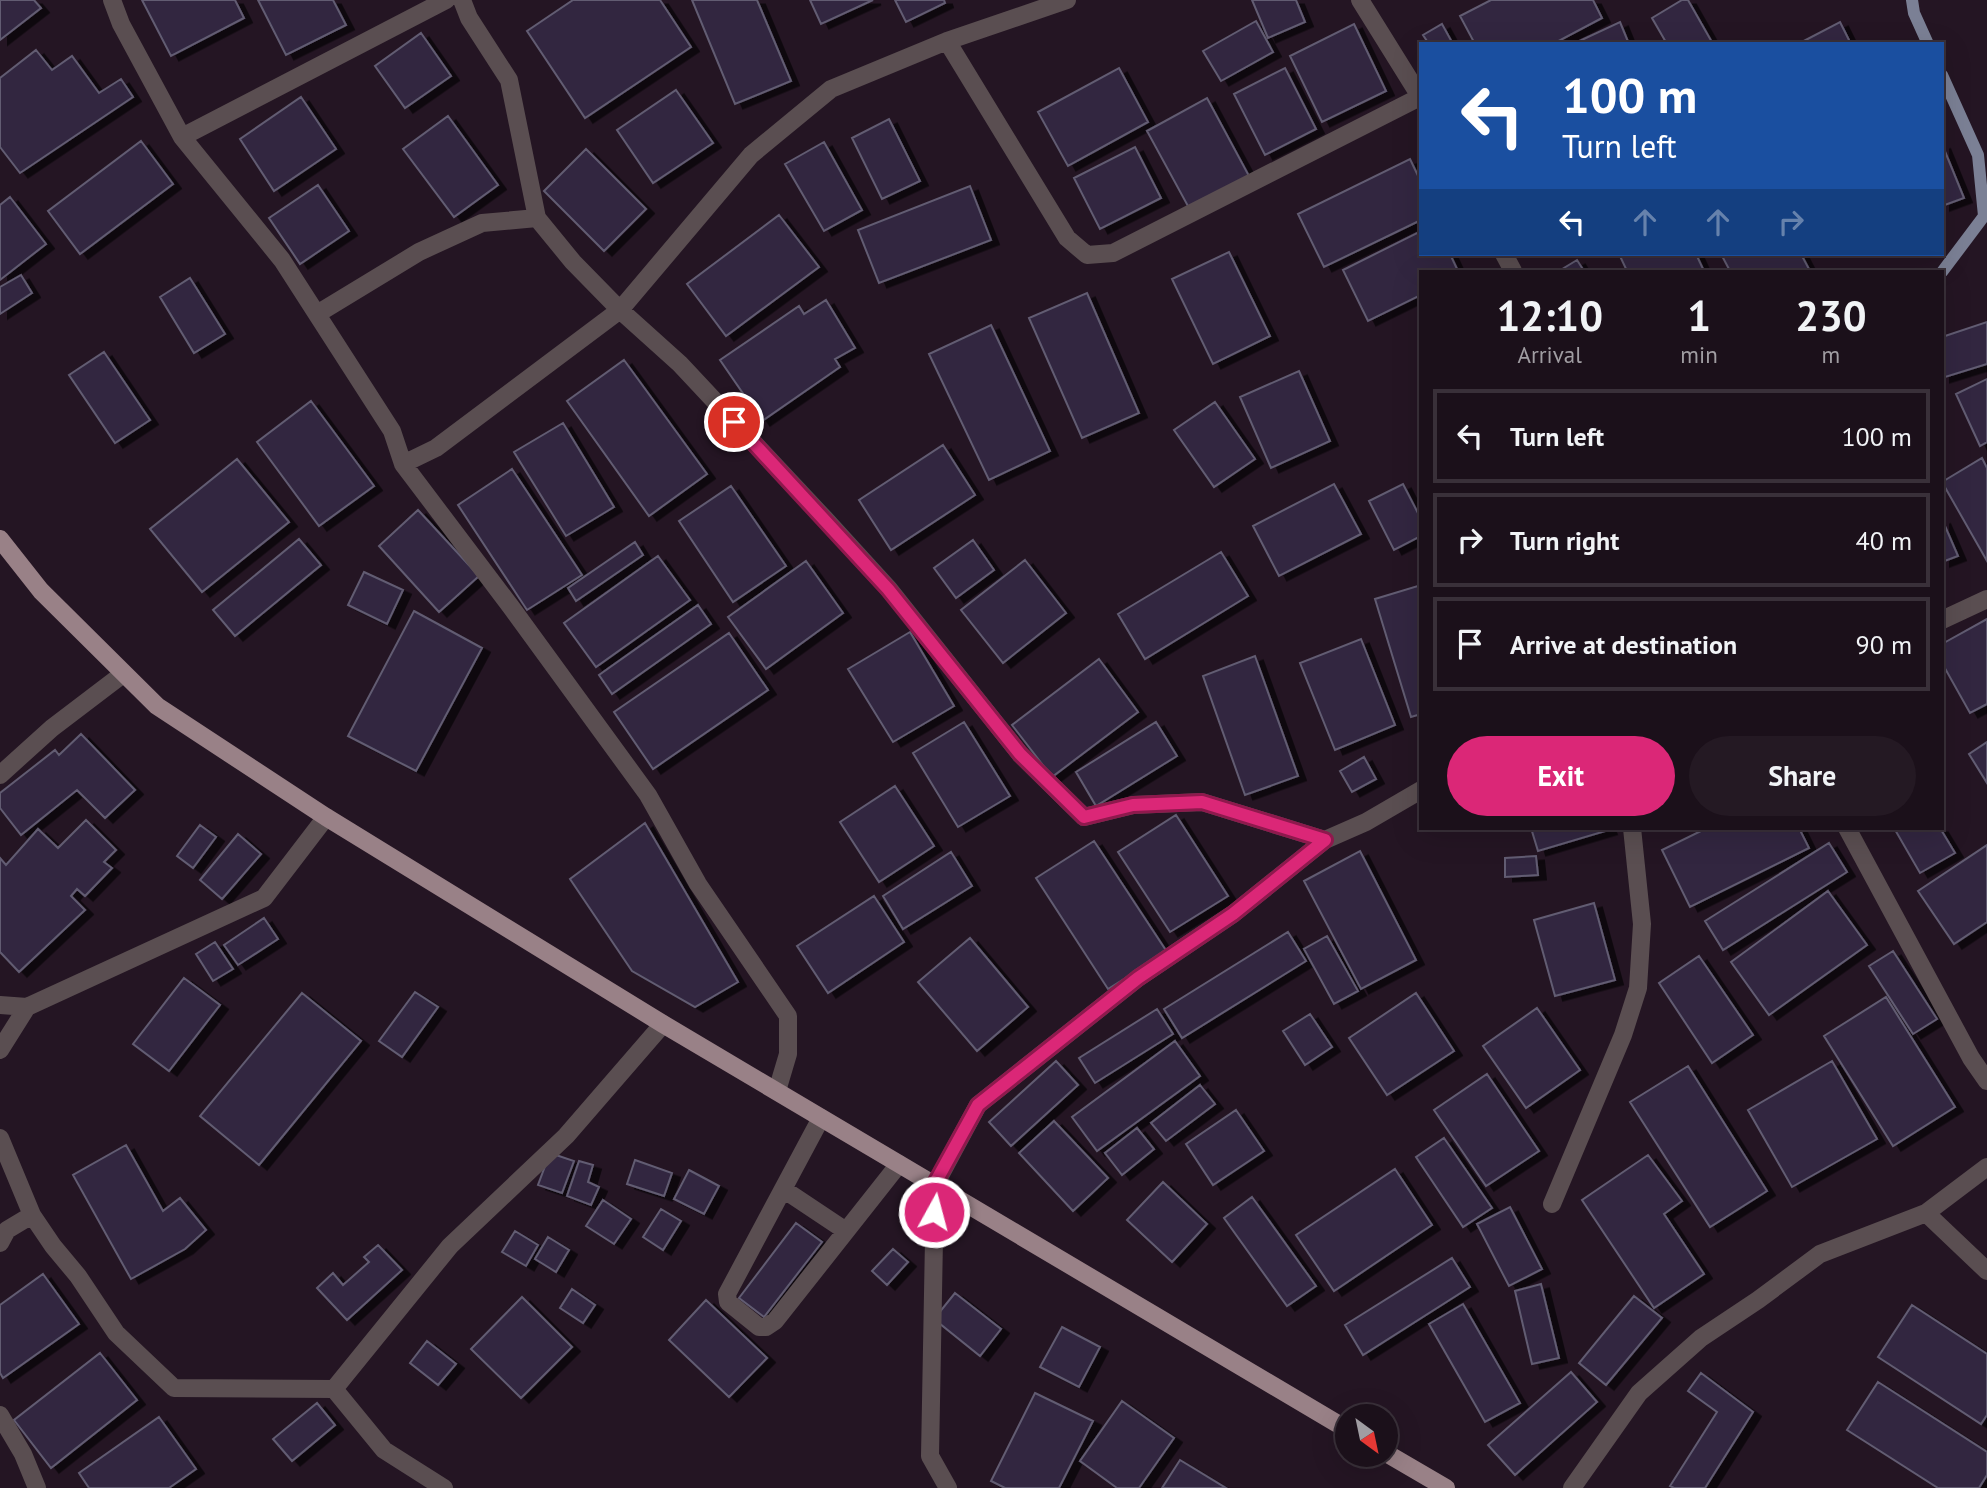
<!DOCTYPE html>
<style>
:root{--surface:#1b101a;--page:#241923;--text:#f1f3f6;--muted:#a09da2;--line:#393039;--accent:#db2777}
body{margin:0;font-family:"PT Sans",sans-serif;background:var(--page);color:var(--text);height:100vh;display:flex;flex-direction:column;font-size:26px;white-space:nowrap}
*{box-sizing:border-box;margin:0}
p{font-size:23px;color:var(--muted)}
.icon{flex:none;width:38px;height:38px;fill:none;stroke:currentColor;stroke-width:2;stroke-linecap:round;stroke-linejoin:round}
.map{position:relative;flex:1;overflow:hidden}
.details{position:absolute;left:1419px;top:270px;width:525px;height:560px;display:flex;flex-direction:column;background:var(--surface);border-radius:0px;box-shadow:0 7px 28px #0002,0 0 0 2px var(--line)}
.details>*{flex:none}
.guide{position:absolute;left:1419px;top:42px;width:525px;height:214px;border-radius:0px;box-shadow:0 7px 28px #0002,0 0 0 2px var(--line);background:#1a4fa0;color:#fff;overflow:hidden}
.needle{width:46px;rotate:147deg}
.tools{position:absolute;left:1335px;top:1404px;display:grid;gap:14px}
.tools a{display:grid;place-items:center;width:63px;height:63px;border-radius:50%;background:var(--surface);box-shadow:0 7px 28px #0002,0 0 0 2px var(--line);font-size:35px}
.pin{position:absolute;display:grid;place-items:center;width:60px;height:60px;color:#fff;margin:-30px;border:4px solid #fff;border-radius:50%;box-shadow:0 2px 7px #0007}
.me{position:absolute;width:77px;margin:-38px;rotate:7deg;stroke-linejoin:round;filter:drop-shadow(0 0 5px #0008)}
.turn{display:flex;align-items:center;gap:24px;height:147px;padding:0 28px;font-size:32px}
.turn .icon{width:91px;height:91px;stroke-width:2.5}
.turn b{display:block;font-size:49px;line-height:60px}
.lanes{display:flex;align-items:center;height:66px;padding:0 28px;background:#0003;justify-content:center;gap:35px;direction:ltr}
.lanes .off{opacity:.35}
.eta{display:flex;justify-content:space-evenly;align-items:center;height:119px;text-align:center}
.eta b{font-size:42px;font-weight:800;line-height:49px}
.cta{display:flex;gap:14px;margin-top:auto;padding:14px 28px}
.cta a{flex:1;height:80px;border-radius:42px;background:var(--accent);color:#fff;font-size:28px;font-weight:800;line-height:80px;text-align:center}
.cta a+a{background:var(--page);color:var(--text)}
ul{padding:0;list-style:none}
li{display:flex;align-items:center;gap:21px;height:94px;margin:0 14px 10px;padding:0 14px;border:4px solid var(--line);border-radius:0px}
li div{flex:1}
li b{display:block;font-size:26px}
li em{font-style:normal}
.map>svg:first-child{display:block}
.lines{fill:none;stroke-linecap:round;stroke-linejoin:round}
.stream{stroke:#7b8095;stroke-width:12}
.building{fill:#302841;stroke:#625c72;stroke-width:2;filter:url(#shadow)}
.minor{stroke:#5a4e51;stroke-width:18}
.major{stroke:#998187;stroke-width:18}
.route-casing{stroke:#8e194d;stroke-width:18}
.route{stroke:#db2777;stroke-width:12}
</style>
<div class="map">
<svg width="1987" height="1488" viewBox="0 0 1987 1488">
<defs>
<filter id="shadow"><feDropShadow dx="8" dy="4.5" stdDeviation="0" flood-color="#0009"/></filter>
</defs>
<rect width="100%" height="100%" fill="#241523"/>
<g class="lines">
<!-- stream -->
<path class="stream" d="M1912 0 1914 13 1928 44
M1942 75 1978 155 1984 216 1942 272"/>
</g>
<!-- building -->
<path class="building" d="M0 0H34L41 8 0 40Z
M142 0H235L244 18 171 56Z
M258 0H333L346 25 286 55Z
M573 0H660L691 47 585 118 527 31Z
M692 0H757L791 81 735 104Z
M810 0H873L821 24Z
M895 0H944L945 3 906 22Z
M1252 0H1296L1305 22 1268 38Z
M1491 0H1593L1602 18 1553 44H1475L1460 16Z
M1682 0H1688L1713 44H1667L1652 18Z
M1256 21 1273 52 1221 81 1203 51Z
M1620 22 1629 44H1573Z
M1840 22 1851 44H1798Z
M1354 24 1386 91 1322 122 1290 56Z
M1442 24 1453 44H1429L1423 35Z
M421 33 451 76 405 108 375 66Z
M36 50 52 70 72 56 99 93 121 79 133 97 20 173 0 147V78Z
M1119 68 1148 122 1068 166 1038 112Z
M1285 68 1316 129 1265 155 1234 94Z
M676 90 713 143 653 183 617 130Z
M301 97 336 149 274 191 240 139Z
M1207 98 1249 176 1189 208 1147 131Z
M448 116 498 185 454 217 403 149Z
M889 119 920 181 882 199 852 138Z
M141 141 173 184 80 254 48 211Z
M824 142 862 210 824 231 785 164Z
M1942 144 1964 198 1942 206Z
M1135 147 1161 198 1100 229 1074 178Z
M586 149 646 209 604 251 544 191Z
M1410 159 1421 182V220L1324 267 1298 214Z
M318 185 349 231 300 264 269 218Z
M970 186 991 240 879 283 858 230Z
M10 197 46 244 0 280V205Z
M779 215 819 267 726 336 687 284Z
M1421 231V254H1450L1458 271H1421V295L1368 321 1343 270Z
M1229 252 1270 336 1213 364 1172 279Z
M1619 254H1696L1704 271H1627Z
M1721 254H1801L1810 271H1730Z
M1577 260 1584 271H1559Z
M21 275 32 293 0 314V287Z
M190 278 225 334 194 353 160 297Z
M1087 293 1139 413 1082 438 1029 318Z
M826 300 855 348 835 359 840 367 762 421 720 360 799 306 804 314Z
M1987 322V364L1942 378V337Z
M991 325 1050 451 989 480 929 354Z
M104 352 150 420 115 443 69 375Z
M624 360 707 474 649 516 567 401Z
M1299 371 1330 441 1271 468 1240 397Z
M1987 379V442L1980 446 1956 394Z
M311 401 374 486 319 526 257 442Z
M1215 402 1255 459 1214 487 1174 430Z
M563 423 614 507 566 536 514 452Z
M943 445 975 495 891 550 859 500Z
M1982 458 1987 468V561L1942 482Z
M237 459 289 522 202 592 150 529Z
M512 469 582 575 527 610 458 505Z
M1334 484 1361 534 1279 576 1253 526Z
M1403 484 1421 519V536L1394 550 1369 501Z
M731 486 786 566 733 602 679 521Z
M418 510 479 576 439 612 379 546Z
M1942 519 1958 556 1942 562Z
M299 539 321 565 235 636 213 610Z
M973 540 994 570 956 598 934 568Z
M635 542 643 555 576 601 568 588Z
M1221 552 1248 596 1145 659 1118 614Z
M658 556 690 600 596 667 564 623Z
M1025 560 1066 613 1003 663 961 610Z
M806 561 843 613 766 669 728 617Z
M364 572 403 590 387 624 348 605Z
M1421 585V714L1411 717 1375 599Z
M698 605 711 624 612 694 599 675Z
M414 611 482 648 416 771 348 736Z
M1987 619V704L1970 713 1942 663V644Z
M910 632 954 706 893 742 848 669Z
M729 633 768 690 653 769 614 712Z
M1361 639 1395 725 1335 750 1300 663Z
M1255 656 1298 776 1245 795 1203 676Z
M1099 659 1138 712 1052 777 1012 725Z
M964 722 1010 796 958 827 913 753Z
M1156 722 1177 756 1096 806 1076 772Z
M81 734 135 790 105 818 77 790 21 835 0 808V793L55 750 59 755Z
M1987 742V783L1969 754Z
M1364 757 1376 779 1352 792 1340 771Z
M895 786 934 846 879 882 840 822Z
M1176 815 1228 896 1170 932 1118 852Z
M86 820 116 850 104 862 112 868 85 896 77 889 71 896 85 910 19 972 0 952V858L6 865 38 829 58 848Z
M645 823 738 982 695 1007 632 971 570 879Z
M200 825 216 837 193 868 177 856Z
M1531 828H1608L1609 830 1538 851Z
M1707 828H1799L1809 848 1690 907 1662 850Z
M1894 828H1940L1955 853 1920 873Z
M238 834 261 854 222 899 200 880Z
M1094 841 1167 952 1108 989 1036 878Z
M1829 843 1847 872 1723 950 1705 921Z
M1987 845V922L1954 944 1918 891Z
M1360 851 1416 960 1361 989 1304 881Z
M951 852 972 886 903 929 883 896Z
M1536 856 1538 875 1505 877V858Z
M1828 891 1867 945 1769 1015 1731 962Z
M874 896 904 942 828 993 797 946Z
M1594 903 1615 980 1555 996 1534 920Z
M264 918 278 939 238 965 224 945Z
M1288 932 1306 961 1182 1038 1164 1009Z
M1327 936 1358 991 1334 1004 1304 949Z
M970 938 1028 1007 977 1051 918 982Z
M215 942 233 969 213 981 196 954Z
M1893 951 1937 1019 1913 1034 1869 966Z
M1699 956 1753 1035 1712 1063 1659 983Z
M184 978 220 1005 169 1071 133 1044Z
M415 992 438 1007 402 1057 379 1041Z
M302 993 361 1041 259 1165 200 1116Z
M1416 993 1454 1051 1387 1095 1349 1038Z
M1886 997 1955 1107 1893 1146 1824 1036Z
M1537 1008 1580 1070 1526 1108 1483 1046Z
M1157 1009 1173 1034 1095 1083 1079 1058Z
M1310 1014 1332 1047 1305 1065 1283 1031Z
M1175 1041 1200 1076 1097 1151 1072 1117Z
M1056 1061 1078 1085 1011 1146 989 1122Z
M1832 1061 1877 1139 1792 1187 1748 1110Z
M1688 1066 1767 1191 1710 1227 1630 1102Z
M1487 1074 1539 1151 1486 1186 1434 1110Z
M1200 1085 1215 1104 1166 1141 1151 1123Z
M1236 1110 1264 1151 1213 1185 1186 1144Z
M1054 1121 1108 1178 1073 1211 1019 1153Z
M1137 1128 1154 1149 1122 1175 1105 1153Z
M1444 1138 1492 1208 1463 1227 1416 1157Z
M126 1145 163 1211 180 1198 206 1230 185 1249 131 1279 73 1175Z
M550 1153 574 1161 562 1193 538 1185Z
M1648 1155 1682 1201 1664 1214 1704 1274 1654 1308 1582 1200Z
M635 1160 672 1173 664 1196 627 1184Z
M579 1161 593 1165 588 1182 599 1187 591 1205 567 1196Z
M1395 1169 1432 1225 1334 1291 1296 1235Z
M689 1170 719 1186 704 1214 674 1199Z
M1163 1182 1207 1224 1172 1262 1127 1220Z
M1252 1197 1316 1286 1287 1306 1224 1218Z
M603 1200 631 1219 614 1244 586 1226Z
M1510 1207 1542 1269 1509 1286 1477 1224Z
M661 1209 681 1221 663 1250 643 1237Z
M796 1223 822 1242 764 1317 739 1298Z
M515 1231 538 1245 526 1266 502 1252Z
M548 1237 569 1250 556 1272 535 1259Z
M378 1245 402 1270 347 1320 317 1288 333 1273 343 1285 369 1262 364 1257Z
M893 1249 908 1262 887 1285 872 1271Z
M1452 1258 1470 1287 1363 1355 1345 1325Z
M43 1274 79 1324 3 1378 0 1373V1305Z
M1541 1284 1559 1358 1532 1364 1515 1291Z
M572 1289 595 1305 583 1323 560 1308Z
M955 1293 1001 1329 980 1356 934 1319Z
M1634 1296 1662 1318 1606 1385 1579 1363Z
M522 1297 572 1347 521 1398 471 1349Z
M706 1300 767 1358 729 1397 669 1340Z
M1463 1304 1520 1403 1485 1422 1429 1324Z
M1912 1305 1987 1354V1415L1981 1424 1878 1357Z
M1062 1327 1100 1347 1079 1387 1040 1367Z
M427 1341 456 1364 438 1385 410 1363Z
M100 1353 137 1400 51 1468 14 1420Z
M1571 1372 1597 1402 1515 1475 1488 1445Z
M1701 1373 1753 1412 1705 1488H1674L1670 1486 1717 1412 1688 1391Z
M1878 1382 1987 1452V1475L1979 1488H1938L1847 1430Z
M1035 1393 1093 1421 1059 1488H1005L991 1481Z
M1122 1401 1174 1438 1139 1488H1117L1080 1461Z
M317 1403 335 1425 292 1461 273 1439Z
M159 1417 196 1469 169 1488H89L79 1473Z
M1180 1460 1226 1488H1162Z"/>
<g class="lines">
<!-- minor -->
<path class="minor" d="M112 0 121 24 182 137 282 260 392 431 403 464 511 607 648 795 698 884 788 1016V1054L777 1091
M462 0 469 18 509 80 537 218 573 262 620 310 680 364 825 519 889 589 1020 754 1084 817 1133 805 1202 802 1325 840
M1360 0 1421 98
M947 41 1067 238 1087 255 1113 253 1420 97
M182 137 446 0
M1504 254 1513 271
M317 314 419 252 482 223 537 218
M403 464 436 448 620 310 751 155 831 89 947 41 1067 0
M1942 620 1987 599
M0 775 52 728 123 674
M1847 828 1971 1058 1987 1081
M0 1005 27 1007
M0 1050 27 1007 264 898 326 817
M821 1118 727 1294 728 1302 759 1327H766L775 1321 899 1164
M0 1138 32 1215 53 1246 78 1276 116 1333 174 1388 334 1389 450 1246 566 1136 663 1024
M1987 1167 1926 1213 1987 1271
M783 1189 846 1231
M1552 1204 1623 1035 1638 988 1642 924 1632 828
M0 1243 7 1230 32 1215
M334 1389 384 1450 444 1488
M0 1415 23 1454 37 1488
M948 1488 930 1456 935 1185 978 1105 1138 978 1233 914 1325 840 1366 822 1421 790
M1572 1488 1639 1393 1701 1338 1758 1300 1820 1254 1926 1213"/>
<!-- major -->
<path class="major" d="M0 539 41 591 157 706 326 817 663 1024 1348 1430
M1386 1453 1446 1488"/>
</g>
<g class="lines">
<defs>
<path id="route" d="M734 422 888 589 1020 754 1084 817 1133 805 1202 802 1325 840 1233 914 1138 978 978 1105 934 1185V1212"/>
</defs>
<!-- route casing -->
<use href="#route" class="route-casing"/>
<!-- route -->
<use href="#route" class="route"/>
</g>
</svg>
<div class="tools">
<a><svg class="needle" viewBox="-14 -14 28 28"><path d="M0-13l5 13h-10z" fill="#e53935"/><path d="M0 13l5-13h-10z" fill="#a09da2"/></svg></a>
</div>
<div class="pin" style="left:734px;top:422px;background:#d93025"><svg class="icon" aria-label="arrive" viewBox="0 0 24 24"><path d="M6 21V4h12l-3 4 3 4H6"/></svg></div>
<svg class="me" style="left:934px;top:1212px" viewBox="-20 -20 40 40"><circle r="17" fill="#db2777" stroke="#fff" stroke-width="3"/><path d="M0-11L8 9 0 5-8 9z" fill="#fff"/></svg>
<div class="guide">
<div class="turn"><svg class="icon" aria-label="left" viewBox="0 0 24 24"><path d="M17 20v-9H6M10 6l-5 5 5 5"/></svg><div><b>100 m</b>Turn left</div></div>
<div class="lanes"><svg class="icon" aria-label="left" viewBox="0 0 24 24"><path d="M17 20v-9H6M10 6l-5 5 5 5"/></svg><svg class="icon off" aria-label="ahead" viewBox="0 0 24 24"><path d="M12 20V5M6 11l6-6 6 6"/></svg><svg class="icon off" aria-label="ahead" viewBox="0 0 24 24"><path d="M12 20V5M6 11l6-6 6 6"/></svg><svg class="icon off" aria-label="right" viewBox="0 0 24 24"><path d="M7 20v-9h11M14 6l5 5-5 5"/></svg></div>
</div>
<section class="details">
<div class="eta">
<div><b>12:10</b><p>Arrival</p></div>
<div><b>1</b><p>min</p></div>
<div><b>230</b><p>m</p></div>
</div>
<ul>
<li><svg class="icon" aria-label="left" viewBox="0 0 24 24"><path d="M17 20v-9H6M10 6l-5 5 5 5"/></svg><div><b>Turn left</b></div><em>100 m</em></li>
<li><svg class="icon" aria-label="right" viewBox="0 0 24 24"><path d="M7 20v-9h11M14 6l5 5-5 5"/></svg><div><b>Turn right</b></div><em>40 m</em></li>
<li><svg class="icon" aria-label="arrive" viewBox="0 0 24 24"><path d="M6 21V4h12l-3 4 3 4H6"/></svg><div><b>Arrive at destination</b></div><em>90 m</em></li>
</ul>
<div class="cta"><a>Exit</a><a>Share</a></div>
</section>
</div>
